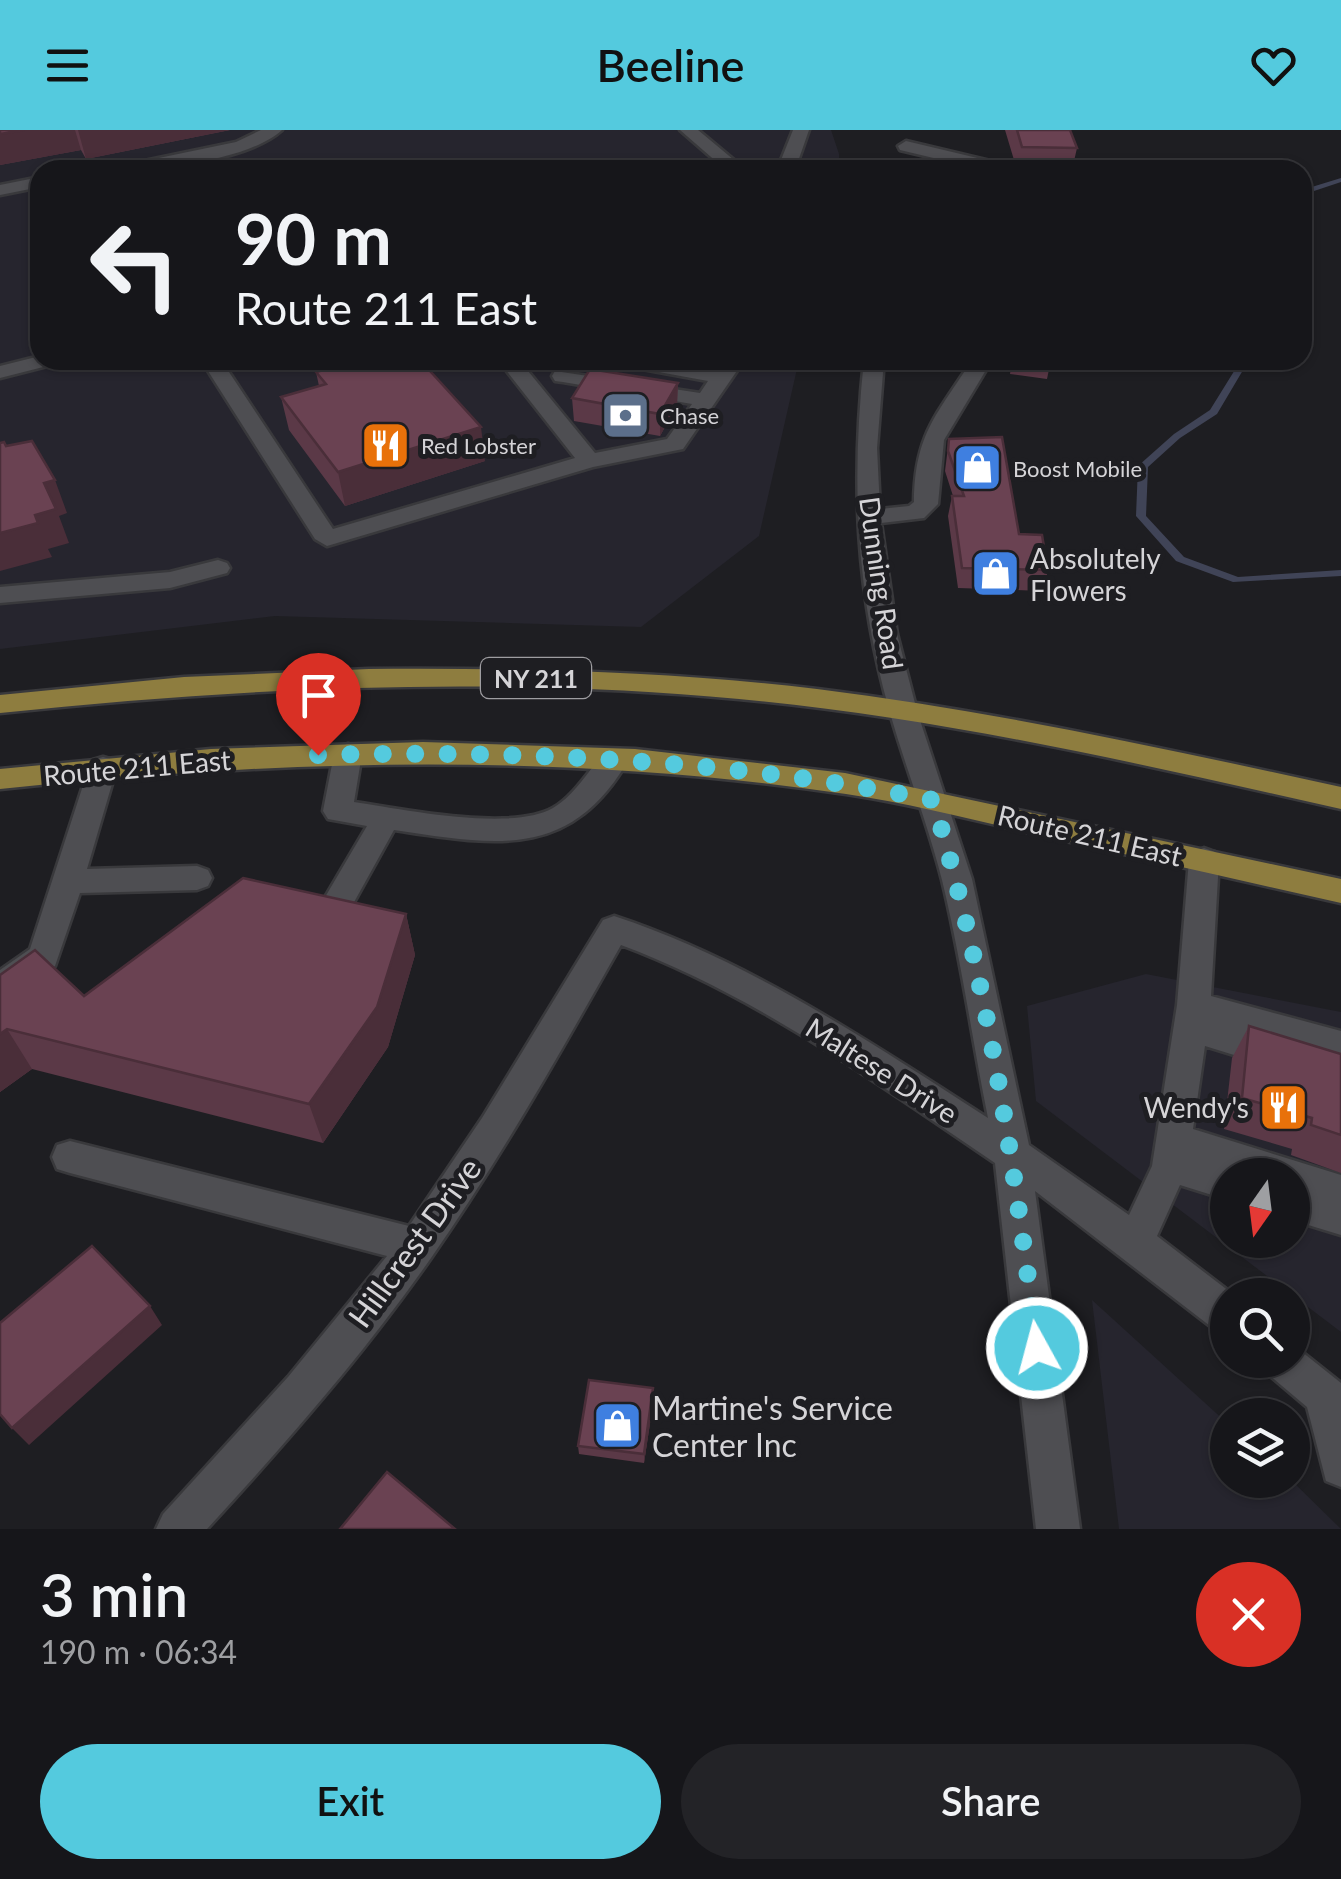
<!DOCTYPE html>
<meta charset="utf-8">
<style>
:root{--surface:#16161a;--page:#232327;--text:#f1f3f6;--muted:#9e9fa2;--line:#353539;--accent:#54cade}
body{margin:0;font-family:Lato,sans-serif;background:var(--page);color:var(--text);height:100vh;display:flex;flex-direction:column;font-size:38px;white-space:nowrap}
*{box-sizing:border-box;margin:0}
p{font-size:32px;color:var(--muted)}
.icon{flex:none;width:55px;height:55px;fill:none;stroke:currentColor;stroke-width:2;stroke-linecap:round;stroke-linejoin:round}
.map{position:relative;height:1399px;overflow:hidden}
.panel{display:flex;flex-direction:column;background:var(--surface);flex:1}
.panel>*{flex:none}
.hud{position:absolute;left:30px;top:30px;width:1282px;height:210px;border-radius:30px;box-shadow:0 2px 8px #0004,0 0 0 2px var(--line);background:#16161a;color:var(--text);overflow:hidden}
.needle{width:65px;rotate:194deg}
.controls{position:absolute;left:1210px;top:1028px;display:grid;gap:20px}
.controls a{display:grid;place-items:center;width:100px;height:100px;border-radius:50%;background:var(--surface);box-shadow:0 2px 8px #0004,0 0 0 2px var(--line);font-size:50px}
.pin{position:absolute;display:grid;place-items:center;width:85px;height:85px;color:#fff;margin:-102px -42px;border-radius:50% 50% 50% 0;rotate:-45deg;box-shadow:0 0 10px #0007}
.pin .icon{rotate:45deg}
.me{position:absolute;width:110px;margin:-55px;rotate:353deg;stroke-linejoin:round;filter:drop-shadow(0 0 8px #0008)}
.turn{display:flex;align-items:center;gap:35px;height:210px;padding:0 40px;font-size:45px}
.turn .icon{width:130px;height:130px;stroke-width:2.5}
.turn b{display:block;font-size:70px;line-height:85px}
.round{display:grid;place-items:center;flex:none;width:105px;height:105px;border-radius:52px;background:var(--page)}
.summary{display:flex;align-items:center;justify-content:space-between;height:170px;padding:0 40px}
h1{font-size:60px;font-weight:600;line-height:75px}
.primary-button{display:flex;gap:20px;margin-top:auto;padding:20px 40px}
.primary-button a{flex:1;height:115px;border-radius:60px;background:var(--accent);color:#111;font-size:40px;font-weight:600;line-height:115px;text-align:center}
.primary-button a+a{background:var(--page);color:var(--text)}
header{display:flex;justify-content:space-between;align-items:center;height:130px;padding:0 40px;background:var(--accent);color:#111;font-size:45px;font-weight:600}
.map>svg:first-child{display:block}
.built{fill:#26252e;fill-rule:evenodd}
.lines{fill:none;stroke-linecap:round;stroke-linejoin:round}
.stream{fill:#404457;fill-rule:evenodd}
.minor-casing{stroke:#39393c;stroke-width:5}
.major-casing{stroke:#39393c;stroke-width:5}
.minor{fill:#4e4e52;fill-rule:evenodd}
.major{fill:#8e7d3f;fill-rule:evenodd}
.wall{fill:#5b3947}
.shaded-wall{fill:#4a2e39}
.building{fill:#6a4252;stroke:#4a2e39;stroke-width:2.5}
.route{stroke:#54cade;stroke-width:18;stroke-dasharray:0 32.4}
.labels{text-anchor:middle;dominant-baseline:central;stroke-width:10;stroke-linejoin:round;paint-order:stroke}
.far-poi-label{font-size:22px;fill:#d5d4d7;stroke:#1e1e22;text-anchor:start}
.shield{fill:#1e1e22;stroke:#9e9da1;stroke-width:2.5}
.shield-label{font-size:25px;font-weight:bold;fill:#d5d4d7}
.poi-label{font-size:28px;fill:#d5d4d7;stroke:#1e1e22;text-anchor:start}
.street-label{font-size:28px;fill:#d5d4d7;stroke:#1e1e22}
.near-street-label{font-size:32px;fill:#d5d4d7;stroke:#1e1e22}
.near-poi-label{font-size:32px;fill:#d5d4d7;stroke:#1e1e22;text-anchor:start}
</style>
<header><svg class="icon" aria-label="menu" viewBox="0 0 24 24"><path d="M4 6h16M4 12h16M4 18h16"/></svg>Beeline<svg class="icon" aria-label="heart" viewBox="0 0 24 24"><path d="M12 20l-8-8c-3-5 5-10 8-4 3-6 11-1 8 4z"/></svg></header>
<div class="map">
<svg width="1341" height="1399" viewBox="0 0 1341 1399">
<rect width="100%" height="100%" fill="#1e1e22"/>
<!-- built -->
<path class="built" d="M0 0H831L839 24V40H40V230H799L759 406 641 497 275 486 0 519Z
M1146 844 1341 882V1202L1036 971 1027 876ZM1228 1045H1292V1110H1228Z
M1092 1170 1227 1293 1228 1350H1291L1341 1399H1119Z"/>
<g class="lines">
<!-- stream -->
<path class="stream" d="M1341 48V52L1302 65V60Z
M1241 230H1249L1217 284 1180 308 1148 337 1146 386 1184 427 1238 447 1341 440V446L1233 452 1176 431 1136 386 1138 336 1174 304 1210 280Z"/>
<defs>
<path id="minor" d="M261 0H282C249 30 161 40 116 40L125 35 236 12Z
M680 0H698L746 40H726Z
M793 0H809L795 40H777Z
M906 11 1011 36 1014 40H984L900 20 898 16Z
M40 47V57L0 65V55Z
M40 226V230H58L55 234 0 248V236Z
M201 230H221L333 399 575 328 498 230H519L595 323 667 309 692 274 563 252 555 251 552 246 555 241 700 263 708 251 626 236 616 230H662L716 240 725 230 737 231 741 235 683 319 593 337 327 416 315 409Z
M864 230H884L877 318 880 379 909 376 914 372C915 303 937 285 972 230H992L944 310 938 374 924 388 881 393 897 504 917 581 972 749 1029 1015 1129 1085 1152 1036 1177 875 1189 730 1193 722 1204 718 1215 722 1219 730 1211 866 1341 901V958L1205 916 1193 999 1341 1045V1105L1292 1090V1045H1228V1070L1180 1055 1157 1106 1234 1165H1228V1204L1214 1199 1035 1061 1080 1399H1036L995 1033C877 953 755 865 621 815 561 921 501 1028 431 1128 364 1224 286 1313 207 1399H156L163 1384 288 1247 387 1126 70 1043 57 1039 52 1027 57 1015 70 1011 409 1096 482 988 603 790 614 786C748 830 870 912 988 988 972 909 961 828 942 750 928 694 906 639 890 583 856 464 851 352 864 230Z
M218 430 227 433 230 438 227 443 170 458 0 473V457L170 442Z
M348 614 358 617 362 624 354 672C401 679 511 702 553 678 574 666 589 640 605 622H625L629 629C570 731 496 715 394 700L348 783 337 786 326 783 321 774 367 696 328 689 323 681 334 624 338 617Z
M103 627 113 630 117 637 87 739 197 736 208 740 212 748 208 756 197 760 80 763 55 836 0 872V840L30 819 89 637 93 630Z
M1292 1214 1341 1253V1357L1326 1351 1307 1277 1268 1244 1262 1230H1292Z"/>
<path id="major" d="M369 539C518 538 668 541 817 559 994 581 1167 619 1341 657V679C1142 634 942 588 739 569 493 546 246 557 0 583V565L184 547Z
M423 612 635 619 845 643 1341 749V773C1238 750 1134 726 1031 703 969 689 908 673 846 664 564 622 282 629 0 659V639L211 619Z"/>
</defs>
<!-- minor casing -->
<use href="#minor" class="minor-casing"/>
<!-- major casing -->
<use href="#major" class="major-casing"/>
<!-- minor -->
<use href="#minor" class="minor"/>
<!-- major -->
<use href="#major" class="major"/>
</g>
<!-- wall -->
<path class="wall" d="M0 0H230L86 29 81 20 0 35Z
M1005 0H1070L1077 18 1072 40H1017Z
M1012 230H1051L1047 249 1010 244Z
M316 242 485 331 345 376 289 300 281 267 319 256Z
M678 253 677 275 660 306 574 291 572 268Z
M949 309 1019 404 1048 440 1043 461 958 458 948 386 952 366H953L945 341Z
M406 784 415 825 388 917 323 1013 32 939 0 962V845L84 866Z
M1249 896 1341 924V1043L1291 1025 1292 1019 1224 999 1232 928Z
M654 1267 644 1333 579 1324 578 1316Z"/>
<!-- shaded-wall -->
<path class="shaded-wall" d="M24 0H75L81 20 0 35V4Z
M78 0H230L86 29Z
M678 253 677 275 660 306V284Z
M481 297 485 331 345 376 338 342Z
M55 350 67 383 59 386 69 413 48 419 52 427 0 441V403L35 385 44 353Z
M406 784 415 825 388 917 323 1013 309 974Z
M7 899 32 939 0 962V904Z
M150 1176 162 1195 29 1315 12 1298Z
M653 1258 654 1267 644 1333V1324Z"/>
<!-- building -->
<path class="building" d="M0 0H24L0 4Z
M1017 0H1070L1077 18 1022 17Z
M359 230H420L481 297 338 342 281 267 326 254 316 242Z
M590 239 678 253 660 284 572 268Z
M1002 307 1019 404 1042 405 1048 440 962 438 952 366H964L948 321 949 309Z
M32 311 55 350 44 353 56 379 35 385 38 393 0 403V313L4 312 6 316Z
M243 748 406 784 377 877 309 974 7 899 0 904V845L35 820 84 866Z
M1249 896 1341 924V1005L1311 995 1312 988 1242 968Z
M92 1116 150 1176 12 1298 0 1284V1193Z
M589 1250 653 1258 644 1324 578 1316Z
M387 1342 455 1399H340Z"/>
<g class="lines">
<!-- route -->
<path class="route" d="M318 625C525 620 730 630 933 670 987 848 1014 1033 1037 1218"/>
</g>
<!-- icons -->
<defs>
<symbol id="bank-square" viewBox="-11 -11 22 22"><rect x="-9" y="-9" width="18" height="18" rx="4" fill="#5c6f8a" stroke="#1e1e22"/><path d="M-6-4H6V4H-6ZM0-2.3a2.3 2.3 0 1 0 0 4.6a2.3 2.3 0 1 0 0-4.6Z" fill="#fff"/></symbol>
<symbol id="restaurant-square" viewBox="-11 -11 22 22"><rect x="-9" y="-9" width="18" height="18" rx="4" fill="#e8710a" stroke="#1e1e22"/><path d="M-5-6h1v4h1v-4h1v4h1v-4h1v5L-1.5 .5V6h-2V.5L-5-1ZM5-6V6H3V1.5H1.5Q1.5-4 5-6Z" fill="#fff"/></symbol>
<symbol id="shop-square" viewBox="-11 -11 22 22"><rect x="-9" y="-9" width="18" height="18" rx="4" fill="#3f7fe0" stroke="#1e1e22"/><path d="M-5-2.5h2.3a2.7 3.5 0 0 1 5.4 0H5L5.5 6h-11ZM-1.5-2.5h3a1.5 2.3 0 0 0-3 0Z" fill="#fff"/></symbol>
</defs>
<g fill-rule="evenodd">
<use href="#bank-square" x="598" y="258" width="55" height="55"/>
<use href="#restaurant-square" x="358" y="288" width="55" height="55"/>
<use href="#shop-square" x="950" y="310" width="55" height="55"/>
<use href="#shop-square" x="968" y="416" width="55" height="55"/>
<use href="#restaurant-square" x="1256" y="950" width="55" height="55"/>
<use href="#shop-square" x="590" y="1268" width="55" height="55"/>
</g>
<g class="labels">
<!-- far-poi labels -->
<g class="far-poi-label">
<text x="660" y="285">Chase</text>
<text x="421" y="315">Red Lobster</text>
<text x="1013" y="338">Boost Mobile</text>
</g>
<!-- shield labels -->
<rect class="shield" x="481" y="528" width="110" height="40" rx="8"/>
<g class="shield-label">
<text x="536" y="548">NY 211</text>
</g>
<!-- poi labels -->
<g class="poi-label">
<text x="1030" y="428">Absolutely<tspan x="1030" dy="32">Flowers</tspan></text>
<text x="1249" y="977" text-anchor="end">Wendy's</text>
</g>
<!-- street labels -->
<g class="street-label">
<text transform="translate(882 453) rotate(82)">Dunning Road</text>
<text transform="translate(137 637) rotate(-5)">Route 211 East</text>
<text transform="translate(1090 705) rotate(13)">Route 211 East</text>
<text transform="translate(882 940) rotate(32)">Maltese Drive</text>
</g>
<!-- near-street labels -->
<g class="near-street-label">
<text transform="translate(414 1112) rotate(-54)">Hillcrest Drive</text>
</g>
<!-- near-poi labels -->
<g class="near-poi-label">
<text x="652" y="1277">Martine's Service<tspan x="652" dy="37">Center Inc</tspan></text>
</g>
</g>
</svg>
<div class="controls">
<a><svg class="needle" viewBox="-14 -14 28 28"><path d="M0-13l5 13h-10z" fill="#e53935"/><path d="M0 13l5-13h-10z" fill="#9e9fa2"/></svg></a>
<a><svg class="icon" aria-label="search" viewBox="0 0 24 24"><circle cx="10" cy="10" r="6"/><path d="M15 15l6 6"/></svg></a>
<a><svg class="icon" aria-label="layers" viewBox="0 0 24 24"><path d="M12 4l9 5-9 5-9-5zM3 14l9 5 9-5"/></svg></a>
</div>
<div class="pin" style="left:318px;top:625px;background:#d93025"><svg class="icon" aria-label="arrive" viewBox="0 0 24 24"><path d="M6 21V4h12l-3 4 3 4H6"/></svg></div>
<svg class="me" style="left:1037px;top:1218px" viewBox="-20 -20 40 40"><circle r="17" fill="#54cade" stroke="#fff" stroke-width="3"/><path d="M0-11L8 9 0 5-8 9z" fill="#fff"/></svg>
<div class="hud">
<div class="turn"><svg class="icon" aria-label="left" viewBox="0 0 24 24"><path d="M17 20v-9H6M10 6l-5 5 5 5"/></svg><div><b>90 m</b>Route 211 East</div></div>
</div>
</div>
<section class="panel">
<div class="summary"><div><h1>3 min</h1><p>190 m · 06:34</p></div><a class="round" style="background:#d93025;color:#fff"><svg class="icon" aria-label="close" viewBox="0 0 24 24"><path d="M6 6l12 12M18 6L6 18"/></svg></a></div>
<div class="primary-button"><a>Exit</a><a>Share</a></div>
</section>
